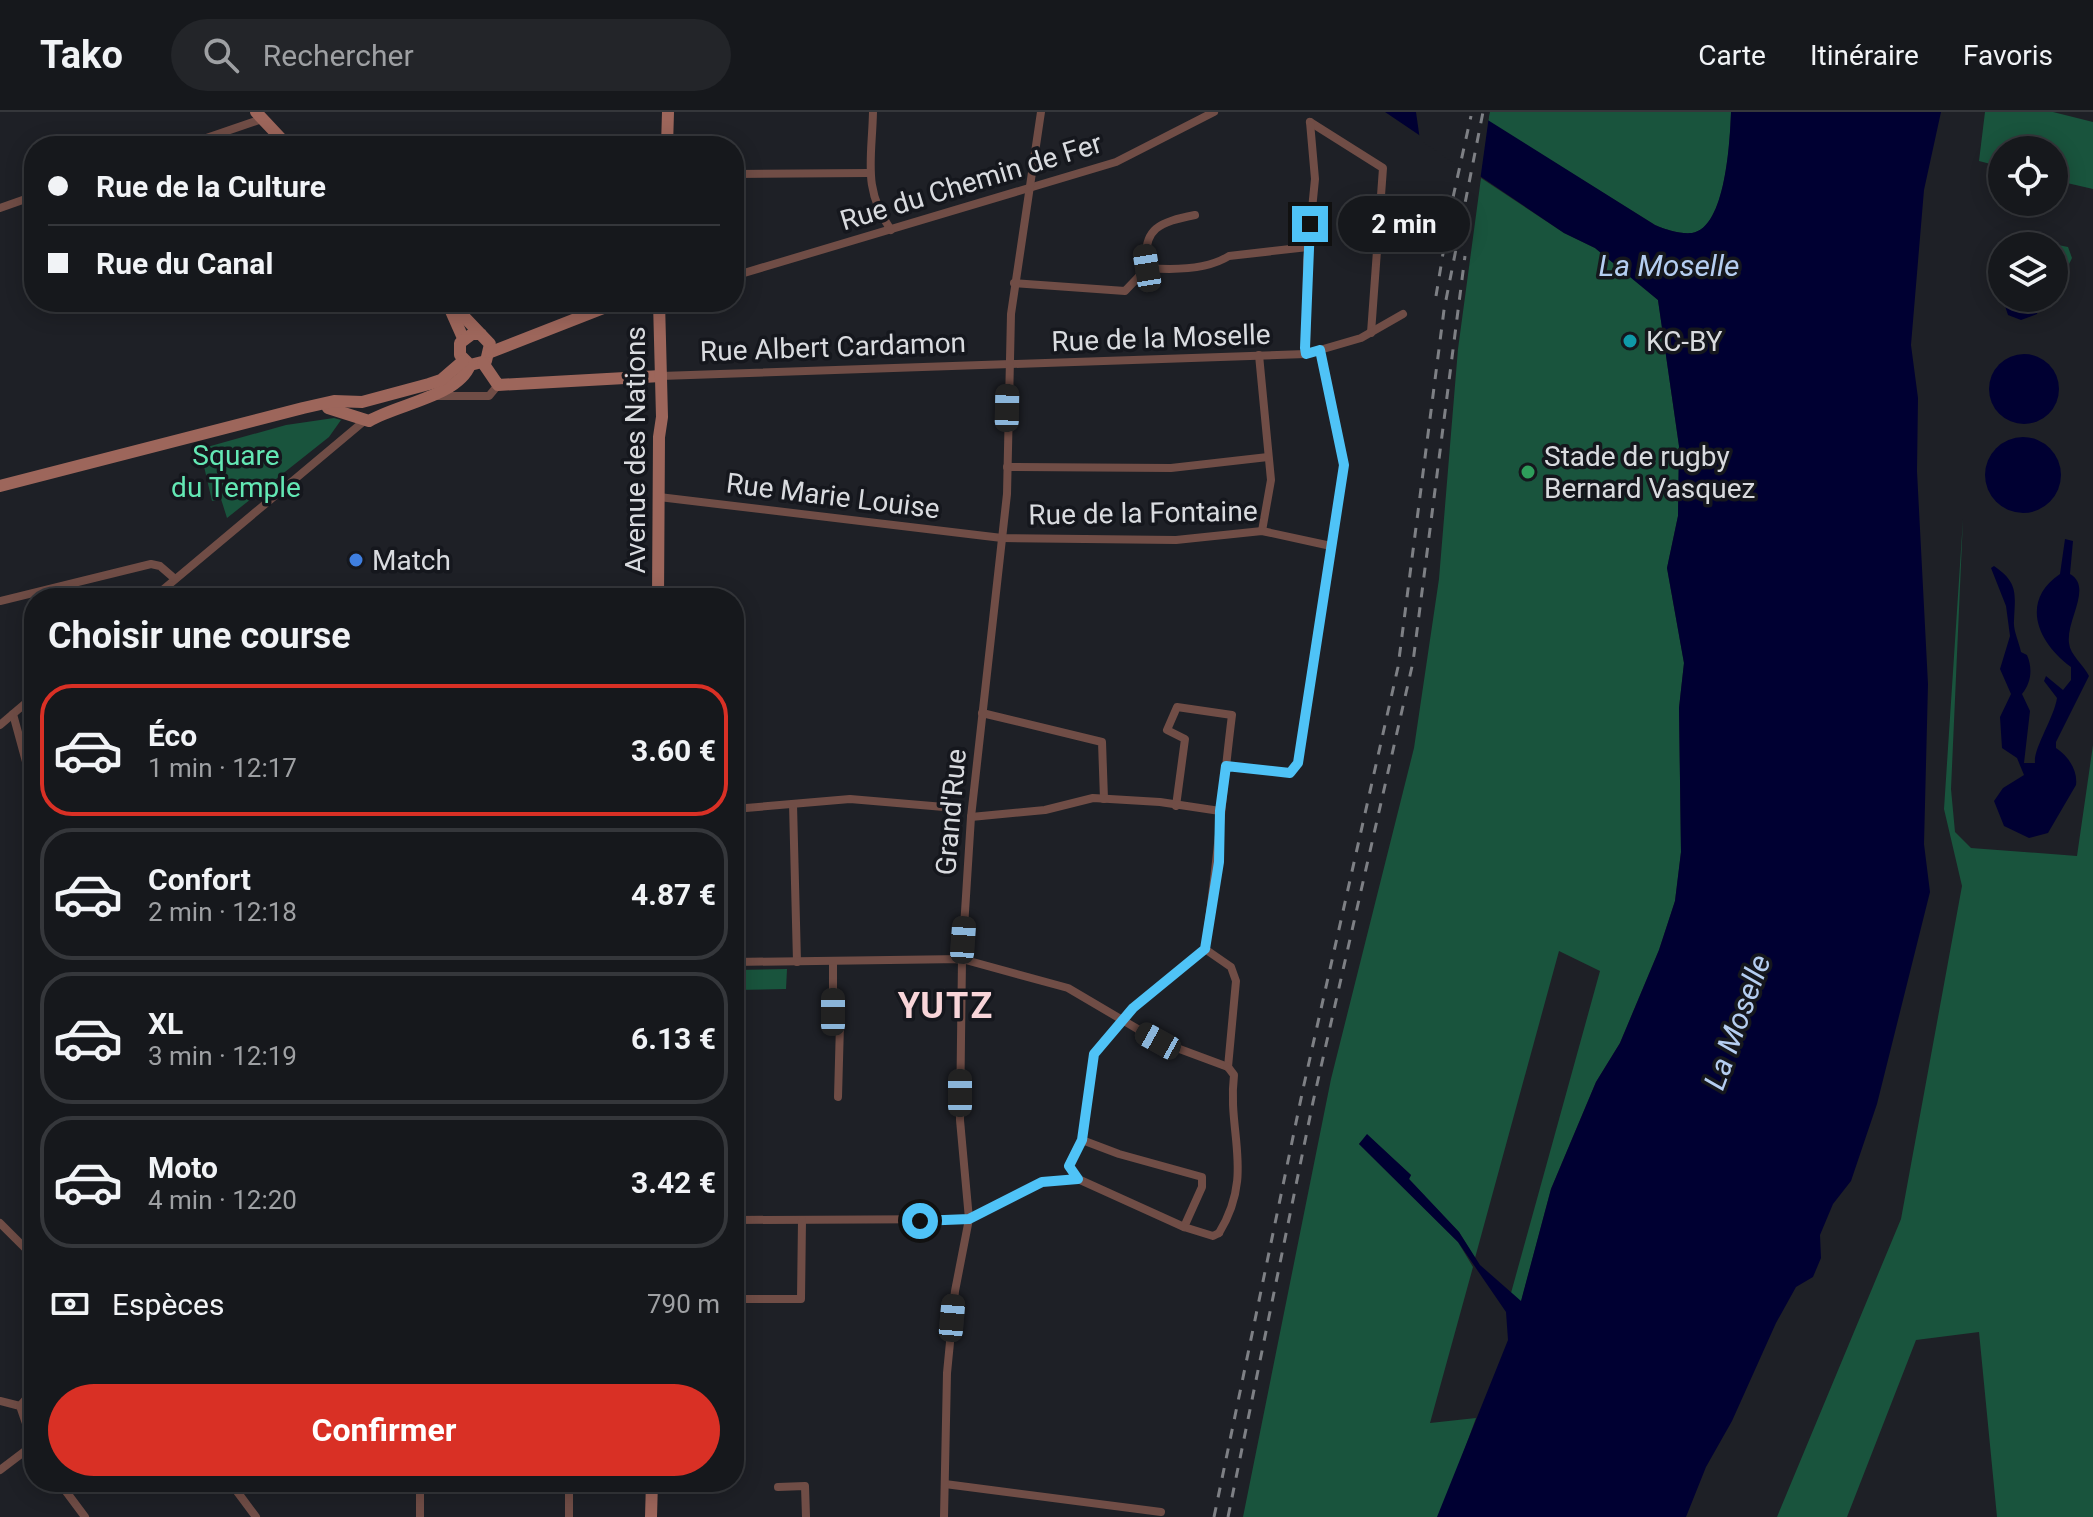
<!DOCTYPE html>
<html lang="fr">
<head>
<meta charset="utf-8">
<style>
  :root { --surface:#16181c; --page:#232529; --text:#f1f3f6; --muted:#9ea0a3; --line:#35373b; --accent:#d93025 }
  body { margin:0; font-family:Roboto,sans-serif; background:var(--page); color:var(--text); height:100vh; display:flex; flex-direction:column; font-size:30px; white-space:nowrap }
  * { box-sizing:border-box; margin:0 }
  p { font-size:26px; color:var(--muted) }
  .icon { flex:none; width:44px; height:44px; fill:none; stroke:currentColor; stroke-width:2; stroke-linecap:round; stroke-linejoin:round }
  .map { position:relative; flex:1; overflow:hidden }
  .panel { position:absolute; left:24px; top:476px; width:720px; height:904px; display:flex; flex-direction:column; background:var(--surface); border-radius:32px; box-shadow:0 4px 20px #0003,0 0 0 2px var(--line) }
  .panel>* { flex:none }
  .hud { position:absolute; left:24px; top:24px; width:720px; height:176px; border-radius:32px; box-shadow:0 4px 20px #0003,0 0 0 2px var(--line); display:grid; align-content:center; height:176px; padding:0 24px; background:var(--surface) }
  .buttons { position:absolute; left:1988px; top:24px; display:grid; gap:16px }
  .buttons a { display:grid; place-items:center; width:80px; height:80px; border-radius:50%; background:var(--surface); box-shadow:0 4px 20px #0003,0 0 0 2px var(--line); font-size:40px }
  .end { position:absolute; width:36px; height:36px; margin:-18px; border:10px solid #4fc3f7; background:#111; box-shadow:0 0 0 4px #111 }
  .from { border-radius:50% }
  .bubble { position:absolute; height:56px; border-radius:28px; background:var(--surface); box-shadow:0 4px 20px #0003,0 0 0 2px var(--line); font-size:26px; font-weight:700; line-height:56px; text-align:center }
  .car { position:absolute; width:24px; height:48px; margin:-24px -12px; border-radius:10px; box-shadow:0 0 6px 2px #0007; background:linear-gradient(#222 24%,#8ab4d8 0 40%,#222 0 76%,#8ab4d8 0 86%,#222 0) }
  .hud b { display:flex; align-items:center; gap:28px; height:76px; font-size:30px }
  .hud b+b { border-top:2px solid var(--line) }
  .hud i { width:20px; height:20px; background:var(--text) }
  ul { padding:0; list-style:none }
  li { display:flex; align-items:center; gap:24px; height:132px; margin:0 16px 12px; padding:0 8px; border:4px solid var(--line); border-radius:32px }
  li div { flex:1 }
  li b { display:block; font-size:30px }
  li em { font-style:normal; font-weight:700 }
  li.active { border-color:var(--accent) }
  li>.icon { width:72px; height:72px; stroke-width:1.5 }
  h2 { padding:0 24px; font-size:36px; line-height:96px }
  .pay { display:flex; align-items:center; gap:20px; height:88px; padding:0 24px; font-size:30px }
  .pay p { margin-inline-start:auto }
  .primary-button { display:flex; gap:16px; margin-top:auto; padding:16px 24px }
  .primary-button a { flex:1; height:92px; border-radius:48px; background:var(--accent); color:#fff; font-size:32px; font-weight:700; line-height:92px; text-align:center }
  header { display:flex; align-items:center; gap:48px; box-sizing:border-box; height:112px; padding:0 40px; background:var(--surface); border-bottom:2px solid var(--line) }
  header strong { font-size:38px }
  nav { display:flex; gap:44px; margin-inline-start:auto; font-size:28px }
  .search { width:560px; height:72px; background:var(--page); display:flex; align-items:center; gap:20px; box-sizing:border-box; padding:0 28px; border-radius:44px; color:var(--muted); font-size:30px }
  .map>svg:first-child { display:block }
</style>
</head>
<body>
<header>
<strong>Tako</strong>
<div class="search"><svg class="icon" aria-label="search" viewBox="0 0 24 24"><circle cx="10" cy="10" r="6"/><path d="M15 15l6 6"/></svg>Rechercher</div>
<nav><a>Carte</a><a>Itinéraire</a><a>Favoris</a></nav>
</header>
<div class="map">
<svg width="2093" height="1405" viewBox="0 0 2093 1405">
  <rect width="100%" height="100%" fill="#1e2026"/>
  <g fill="#19543d">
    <path d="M1490 0H1731C1730 27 1726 116 1692 121 1679 122 1667 118 1655 113L1488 9Z"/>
    <polygon points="1985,0 2053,0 2093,10 2093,77 2054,68 2054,38 2002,38 2002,55 1979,49"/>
    <polygon points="1481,66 1564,121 1595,136 1658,188 1679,334 1678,404 1667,456 1684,551 1679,596 1681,740 1675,789 1659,838 1620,931 1596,970 1551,1077 1521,1190 1511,1181 1600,859 1559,839 1475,1146 1459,1120 1409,1067 1411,1063 1367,1023 1359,1032 1458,1130 1473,1155 1430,1311 1476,1306 1441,1402 1437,1405 1243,1405 1331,967 1414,636 1439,467 1458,237"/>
    <polygon points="2058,133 2068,135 2072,146 2059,173 2054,164 2054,137"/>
    <polygon points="334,306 341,308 329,325 227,406 221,387 212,389 200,337 286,313"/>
    <polygon points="1963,407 1951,677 1955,720 1971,736 2077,744 2093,633 2093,1405 1997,1405 1979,1220 1916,1228 1847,1405 1777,1405 1901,1107 1962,774 1944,697"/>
    <polygon points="787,857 786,877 734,878 734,858"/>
  </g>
  <g fill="#000032">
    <path d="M1385 0H1475L1655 113C1667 118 1679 122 1692 121 1726 116 1730 27 1731 0H1941L1924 78 1911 233 1918 286 1917 359 1928 572 1924 732 1930 780 1877 992 1851 1069 1833 1092 1820 1123 1821 1146 1813 1165 1796 1175 1776 1211 1732 1309 1706 1355 1686 1405H1437L1508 1228 1506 1200 1458 1130 1359 1032 1367 1022 1411 1063 1409 1067 1459 1120 1480 1153 1521 1189 1551 1077 1596 970 1620 931 1659 838 1675 789 1681 740 1679 596 1684 551 1667 456 1678 404 1679 334 1658 188 1595 136 1564 121Z"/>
    <polygon points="2002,185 2042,186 2037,202 2021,208 2008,203"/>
    <circle cx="2024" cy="277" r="35"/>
    <circle cx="2023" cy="363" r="38"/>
    <path d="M2065 427 2073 429 2070 462C2093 475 2066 508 2069 531 2070 543 2084 553 2089 564L2056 630V636C2068 644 2078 658 2076 673L2048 721 2029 726 2004 714 1994 689 2003 676 2024 663 2017 646 2002 636 2000 605 2011 582 2000 557 2010 524 2006 494 1991 456 1994 454C2019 471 2015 482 2014 509 2013 518 2019 530 2021 540L2027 543C2033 557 2031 571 2022 582L2030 599 2024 651H2035C2033 637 2054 606 2057 586L2044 569 2046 564 2063 578 2071 568V555C2037 530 2020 489 2060 462Z"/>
  </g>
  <polygon fill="#1e2026" points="1416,0 1483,0 1489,4 1480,69 1420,28"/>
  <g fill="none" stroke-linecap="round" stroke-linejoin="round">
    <polyline stroke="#3a3c42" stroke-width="8" stroke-dasharray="8 4" stroke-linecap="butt" points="944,695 961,696"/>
    <g stroke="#704d46" stroke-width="8">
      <path d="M873 0C872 47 862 77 891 118"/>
      <polyline points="1310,10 1383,56 1371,221"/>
      <polyline points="183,34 262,7"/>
      <polyline points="734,62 869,61"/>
      <polyline points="0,96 34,84"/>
      <path d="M1147 156C1141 115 1161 110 1195 103"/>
      <polyline points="734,164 1116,50 1214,0"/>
      <path d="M1014 171 1125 179 1147 156C1172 158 1207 158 1229 144L1308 135"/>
      <polyline points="1306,242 1307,148 1315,67 1310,10"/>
      <polyline points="1259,243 1271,368 1262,419"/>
      <polyline points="661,264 1306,242 1361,226 1403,202"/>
      <polyline points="437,284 489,284 498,273"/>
      <polyline points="1007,355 1171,356 1268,345"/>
      <polyline points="659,385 1002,426 1176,428 1262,419 1331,434"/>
      <polyline points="153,486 363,310"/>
      <polyline points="0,489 151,452 160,454 175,467"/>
      <polyline points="982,601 1102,630 1104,687"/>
      <polyline points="13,602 34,679"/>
      <polyline points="0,613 34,584"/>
      <polyline points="1226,654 1290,661 1298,651 1344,353 1320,238"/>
      <polyline points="793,692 797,850"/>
      <path d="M1176 694 1185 627 1167 618 1177 595 1232 603C1222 681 1217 759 1205 837"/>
      <polyline points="734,697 850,687 944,695"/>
      <polyline points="971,705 1045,698 1093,686 1160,690 1220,699"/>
      <polyline points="1205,837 1231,855 1236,869 1228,955"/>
      <polyline points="833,849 833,900 840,912 838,985"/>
      <polyline points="734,850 962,847 1068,876 1158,929 1228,955"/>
      <polyline points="1082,1028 1119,1042 1202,1065 1202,1075 1184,1115"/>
      <polyline points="1078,1067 1069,1054 1082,1028 1094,942 1133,896 1205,837"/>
      <polyline points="734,1108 969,1107 1042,1070 1078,1067 1184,1115 1213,1124 1219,1121"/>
      <polyline points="0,1111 34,1145"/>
      <path d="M1219 1121C1255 1062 1227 1022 1234 963L1228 955"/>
      <polyline points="734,1187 801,1187 802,1108"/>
      <polyline points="0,1289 20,1294"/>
      <polyline points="20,1294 34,1335"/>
      <polyline points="20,1294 34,1278"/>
      <polyline points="0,1358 33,1333"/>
      <polyline points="59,1370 85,1405"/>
      <polyline points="230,1370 256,1405"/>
      <polyline points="945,1372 1161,1400"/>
      <polyline points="778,1375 805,1374 806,1405"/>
      <polyline points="420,1405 420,1370"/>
      <polyline points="569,1405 569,1370"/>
      <polyline points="944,1405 947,1261 955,1179 969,1107 960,1008 962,847 971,705 1007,382 1011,202 1041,0"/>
    </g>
    <g stroke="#9d665b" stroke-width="12">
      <polyline points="256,0 288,34"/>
      <polyline points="667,34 668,0"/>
      <polyline points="447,190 463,226"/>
      <polyline points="450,190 490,232 486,249 470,253 460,243 460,231 472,222 481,222"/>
      <polyline points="491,240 619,190"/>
      <polyline points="483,251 498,273 661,264"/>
      <path d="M328 296 369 309C398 292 458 284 470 253"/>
      <polyline points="0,374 303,296 334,289 362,290 429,272 441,268 463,249"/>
      <polyline points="658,486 659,325 662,305 659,190"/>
      <polyline points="651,1405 652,1370"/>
    </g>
    <g stroke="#7e8085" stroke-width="3" stroke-dasharray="10 10" stroke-linecap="butt">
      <polyline points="1436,184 1450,99 1471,4"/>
      <polyline points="1214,1405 1303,977 1398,555 1444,198 1483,0"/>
      <polyline points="1228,1405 1313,990 1413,550 1465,144"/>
    </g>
  </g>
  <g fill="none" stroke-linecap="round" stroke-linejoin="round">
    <polyline stroke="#4fc3f7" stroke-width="10" points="920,1109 969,1107 1042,1070 1078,1067 1069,1054 1082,1028 1094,942 1133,896 1205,837 1219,750 1220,699 1226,654 1290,661 1298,651 1344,353 1320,238 1306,242 1305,236 1310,112"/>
  </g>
  <circle fill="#0f9aa8" stroke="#15171d" stroke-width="3" cx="1630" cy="229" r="8"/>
  <circle fill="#2e9e5b" stroke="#15171d" stroke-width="3" cx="1528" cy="360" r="8"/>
  <circle fill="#3f7fe0" stroke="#15171d" stroke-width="3" cx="356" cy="448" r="8"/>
  <g text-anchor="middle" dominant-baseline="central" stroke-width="7" stroke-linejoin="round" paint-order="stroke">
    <g font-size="28" fill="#d9dbdf" stroke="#15171d">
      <text transform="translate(971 70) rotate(-17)">Rue du Chemin de Fer</text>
      <text transform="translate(1161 226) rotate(-2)">Rue de la Moselle</text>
      <text transform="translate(833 235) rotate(-2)">Rue Albert Cardamon</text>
      <text transform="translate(635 338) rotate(-90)">Avenue des Nations</text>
      <text transform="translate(833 384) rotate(7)">Rue Marie Louise</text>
      <text transform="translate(1143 401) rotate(-1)">Rue de la Fontaine</text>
      <text transform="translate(951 700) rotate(-85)">Grand'Rue</text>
    </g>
    <g font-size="28" fill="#d9dbdf" stroke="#15171d" text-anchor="start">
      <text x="1646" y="229">KC-BY</text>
      <text x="1544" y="344">Stade de rugby<tspan x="1544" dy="32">Bernard Vasquez</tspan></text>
      <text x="372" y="448">Match</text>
    </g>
    <g font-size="28" fill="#63e8b4" stroke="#15171d">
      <text x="236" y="343">Square<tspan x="236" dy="32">du Temple</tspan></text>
    </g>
    <g font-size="30" font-style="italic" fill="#b5cef1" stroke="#15171d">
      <text x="1669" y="153">La Moselle</text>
      <text transform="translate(1737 910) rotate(-70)">La Moselle</text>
    </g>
    <g font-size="36" font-weight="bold" letter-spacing="2" fill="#f8d5d9" stroke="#15171d">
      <text x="946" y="894">YUTZ</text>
    </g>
  </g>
</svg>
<div class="buttons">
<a><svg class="icon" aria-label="locate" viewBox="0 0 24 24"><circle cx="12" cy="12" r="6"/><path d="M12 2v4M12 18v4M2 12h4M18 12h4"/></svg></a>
<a><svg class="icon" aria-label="layers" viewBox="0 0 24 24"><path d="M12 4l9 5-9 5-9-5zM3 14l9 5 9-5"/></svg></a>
</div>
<i class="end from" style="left:920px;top:1109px"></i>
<i class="end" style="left:1310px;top:112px"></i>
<div class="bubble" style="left:1338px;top:84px;width:132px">2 min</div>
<i class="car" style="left:1147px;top:156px;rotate:351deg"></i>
<i class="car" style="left:1007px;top:296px;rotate:1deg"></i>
<i class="car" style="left:963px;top:828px;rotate:4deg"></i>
<i class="car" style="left:833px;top:900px;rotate:0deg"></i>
<i class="car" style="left:1158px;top:929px;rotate:299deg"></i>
<i class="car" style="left:960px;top:981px;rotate:0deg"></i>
<i class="car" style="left:952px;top:1206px;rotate:5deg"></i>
<div class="hud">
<b><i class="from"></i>Rue de la Culture</b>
<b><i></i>Rue du Canal</b>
</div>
<section class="panel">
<h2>Choisir une course</h2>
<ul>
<li class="active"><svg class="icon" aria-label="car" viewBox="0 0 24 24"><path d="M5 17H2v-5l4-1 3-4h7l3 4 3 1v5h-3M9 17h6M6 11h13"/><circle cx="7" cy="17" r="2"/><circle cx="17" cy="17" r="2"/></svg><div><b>Éco</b><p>1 min · 12:17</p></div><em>3.60 €</em></li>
<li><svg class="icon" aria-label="car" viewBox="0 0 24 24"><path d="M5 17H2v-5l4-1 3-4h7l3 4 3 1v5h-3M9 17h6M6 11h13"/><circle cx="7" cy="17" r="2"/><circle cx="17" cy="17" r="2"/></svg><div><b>Confort</b><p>2 min · 12:18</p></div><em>4.87 €</em></li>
<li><svg class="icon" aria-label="car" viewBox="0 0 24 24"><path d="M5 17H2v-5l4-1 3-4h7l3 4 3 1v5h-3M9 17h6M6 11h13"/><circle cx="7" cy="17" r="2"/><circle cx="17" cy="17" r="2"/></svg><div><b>XL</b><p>3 min · 12:19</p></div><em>6.13 €</em></li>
<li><svg class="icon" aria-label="car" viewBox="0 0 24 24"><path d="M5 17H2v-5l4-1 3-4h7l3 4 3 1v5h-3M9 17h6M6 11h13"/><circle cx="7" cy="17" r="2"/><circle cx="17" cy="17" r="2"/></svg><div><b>Moto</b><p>4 min · 12:20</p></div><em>3.42 €</em></li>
</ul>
<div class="pay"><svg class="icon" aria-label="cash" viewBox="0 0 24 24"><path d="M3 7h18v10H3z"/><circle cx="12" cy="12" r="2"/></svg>Espèces<p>790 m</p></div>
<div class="primary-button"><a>Confirmer</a></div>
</section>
</div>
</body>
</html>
